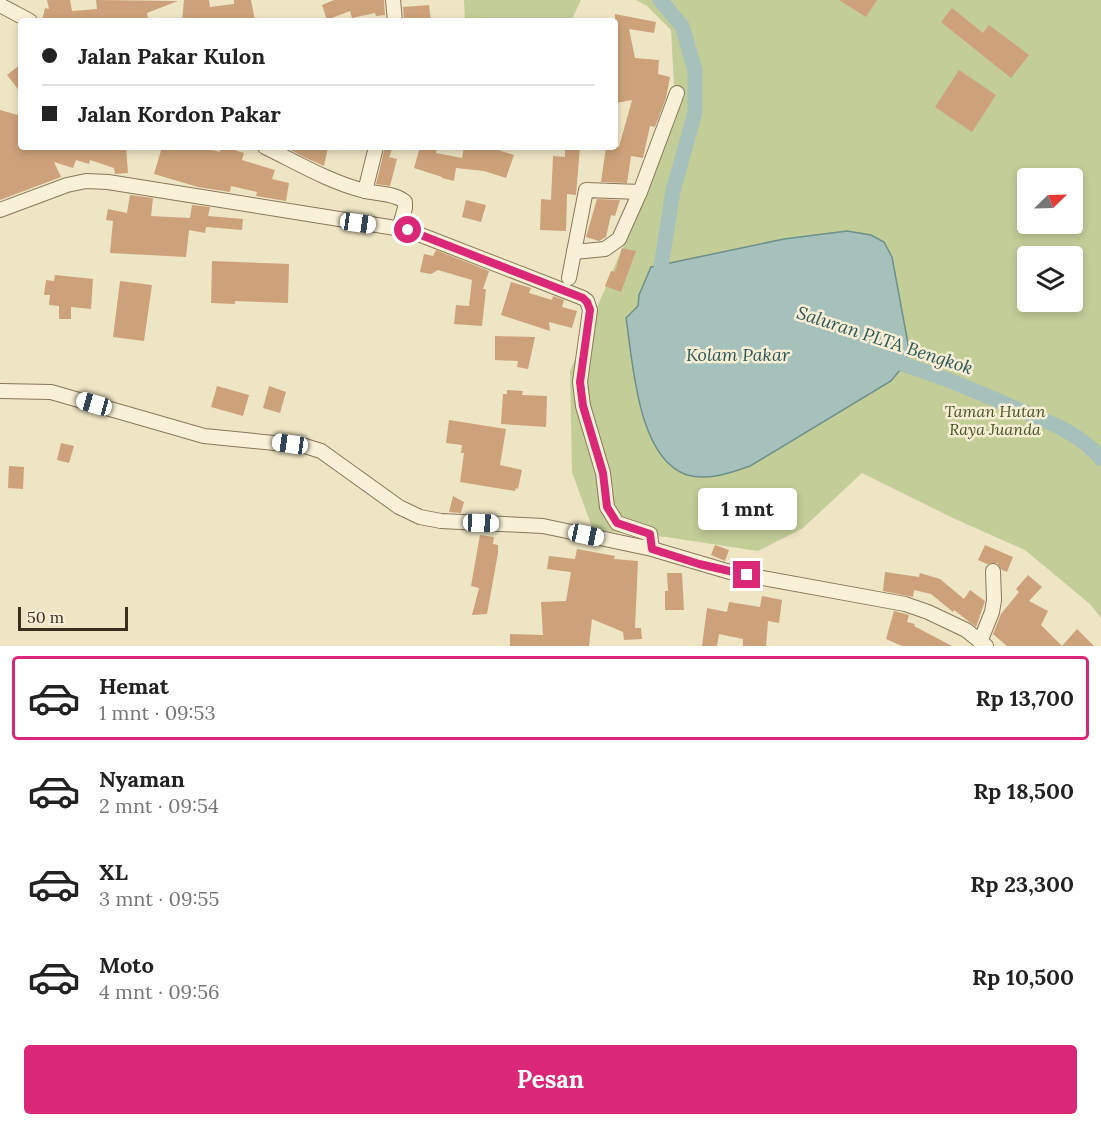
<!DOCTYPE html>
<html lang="id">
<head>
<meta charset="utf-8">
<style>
  :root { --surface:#fff; --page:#f6f6f6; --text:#222; --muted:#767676; --line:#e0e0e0; --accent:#db2777 }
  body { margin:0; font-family:Lora,serif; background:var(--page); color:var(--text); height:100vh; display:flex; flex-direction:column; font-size:22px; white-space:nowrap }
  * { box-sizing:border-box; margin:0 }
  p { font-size:20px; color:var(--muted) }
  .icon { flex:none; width:33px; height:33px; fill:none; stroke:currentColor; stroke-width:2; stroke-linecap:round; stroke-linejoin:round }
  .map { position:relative; height:646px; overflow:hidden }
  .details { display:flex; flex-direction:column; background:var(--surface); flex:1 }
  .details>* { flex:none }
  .guide { position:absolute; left:18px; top:18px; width:600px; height:132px; border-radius:6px; box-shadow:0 3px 9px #0003; display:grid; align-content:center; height:132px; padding:0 24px; background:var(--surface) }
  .needle { width:39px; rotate:67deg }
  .tools { position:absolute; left:1017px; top:168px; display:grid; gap:12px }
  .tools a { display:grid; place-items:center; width:66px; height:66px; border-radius:6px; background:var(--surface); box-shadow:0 3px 9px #0003; font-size:30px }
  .scale { position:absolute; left:18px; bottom:15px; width:110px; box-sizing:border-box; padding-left:6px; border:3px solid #392d1e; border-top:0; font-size:16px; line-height:21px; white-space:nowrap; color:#392d1e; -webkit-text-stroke:4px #f6eed4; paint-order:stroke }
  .end { position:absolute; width:27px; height:27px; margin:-14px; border:8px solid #db2777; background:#fff; box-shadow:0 0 0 3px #fff }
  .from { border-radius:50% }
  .bubble { position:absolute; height:42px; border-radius:6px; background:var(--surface); box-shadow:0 3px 9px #0003; font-size:20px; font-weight:700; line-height:42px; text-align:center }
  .car { position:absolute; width:18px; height:36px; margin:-18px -9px; border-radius:8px; box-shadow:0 0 4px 2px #0007; background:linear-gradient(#fff 24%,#345 0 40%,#fff 0 76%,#345 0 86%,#fff 0) }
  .guide b { display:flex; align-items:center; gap:21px; height:57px; font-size:22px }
  .guide b+b { border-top:2px solid var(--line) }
  .guide i { width:15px; height:15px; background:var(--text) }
  ul { padding:10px 0 0; list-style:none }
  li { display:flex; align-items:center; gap:18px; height:84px; margin:0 12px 9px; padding:0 12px; border:3px solid transparent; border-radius:6px }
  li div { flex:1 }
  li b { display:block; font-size:22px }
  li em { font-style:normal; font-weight:700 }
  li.on { border-color:var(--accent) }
  li>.icon { width:54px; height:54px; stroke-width:1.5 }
  .primary-button { display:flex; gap:12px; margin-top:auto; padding:12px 24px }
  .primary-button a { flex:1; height:69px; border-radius:6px; background:var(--accent); color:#fff; font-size:24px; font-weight:700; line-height:69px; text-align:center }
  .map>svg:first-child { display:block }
</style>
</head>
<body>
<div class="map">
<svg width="1101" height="646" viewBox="0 0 1101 646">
  <rect width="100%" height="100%" fill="#eee5c4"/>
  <g fill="#c3cd98" fill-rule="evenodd">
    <polygon points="464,0 581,0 571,21 465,21"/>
    <path d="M636 0H1101V618L1090 604 1025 550 953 518 862 473 803 528 758 551 666 537 593 530 572 472 570 371 654 174 675 102 671 30 647 6ZM1028 178H1072V224H1028ZM847 231 727 474 710 477 687 475 626 318 638 306 651 267 784 239ZM1028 256H1072V302H1028Z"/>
  </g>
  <path fill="#a6c1bb" stroke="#6c908a" stroke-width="1.5" d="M847 231 871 235 884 242 892 257 909 349 905 364 891 381 750 466C730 473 708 481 687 475 637 458 633 362 626 318L638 306 639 295 651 267 784 239Z"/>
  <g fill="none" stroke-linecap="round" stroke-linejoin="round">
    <g stroke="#a6c1bb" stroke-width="15">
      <polyline points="660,0 682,26 695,70 695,112 673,191 661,267"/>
      <path d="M886 359C931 372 972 389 1015 408 1046 421 1079 432 1101 459"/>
    </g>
  </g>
  <g fill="#cda27a">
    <polygon points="47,0 70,0 72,11 97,9 96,0 178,1 147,13 148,18 121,21 42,21 45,8 49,9"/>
    <polygon points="184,0 209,0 210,7 234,4 234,0 251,0 255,21 182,21"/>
    <polygon points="334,0 384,0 385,15 376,16 375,13 352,18 350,11 327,20 322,5"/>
    <polygon points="839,0 877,0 866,17"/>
    <polygon points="429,5 431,21 404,21 403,7"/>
    <polygon points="952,8 983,33 989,25 1029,55 1011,78 941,22"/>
    <polygon points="615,14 656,22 654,33 629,29 635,58 659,60 658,74 670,77 666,98 655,127 650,126 643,158 631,156 627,183 601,182 606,147 619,147 632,100 616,103"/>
    <polygon points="21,64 21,93 7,75"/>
    <polygon points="959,70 996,95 972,132 935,107"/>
    <polygon points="0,110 21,116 21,147 126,147 128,173 115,174 114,168 90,160 89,164 76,160 73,168 54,162 61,177 0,200"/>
    <polygon points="162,147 199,147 220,152 221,147 224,147 244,153 242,160 275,170 272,179 289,183 286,201 256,196 257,192 231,186 230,192 198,187 154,174"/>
    <polygon points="285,147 328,147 324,166 306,158"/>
    <polygon points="385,147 393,147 389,157 397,159 390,186 376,184"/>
    <polygon points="420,147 429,147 437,149 436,153 462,158 464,147 489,147 514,155 506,178 484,171 456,168 454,181 442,178 442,177 414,168"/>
    <polygon points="565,147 580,147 576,195 567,194 566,231 540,230 541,199 551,200 553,156 565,157"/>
    <polygon points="130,195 153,198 151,216 190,218 192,205 210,207 208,216 243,219 242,230 206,227 205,233 189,230 186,257 110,253 113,221 106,220 108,209 127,213"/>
    <polygon points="597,199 620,200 615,216 611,215 606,237 599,241 586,237"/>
    <polygon points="466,200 486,205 481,222 462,217"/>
    <polygon points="622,248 636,251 621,292 605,286 611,271 615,272"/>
    <polygon points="436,250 489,271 483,289 486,289 482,326 454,324 456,305 469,306 472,280 438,270 431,274 420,272 424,254 433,256"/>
    <polygon points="212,261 289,264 288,303 235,301 235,304 211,303"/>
    <polygon points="55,275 93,279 91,309 71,307 71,319 59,319 59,306 49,305 50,295 44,295 46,280 54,281"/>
    <polygon points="120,281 152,285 144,341 113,337"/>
    <polygon points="511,282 531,288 529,293 552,300 553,296 564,300 562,307 577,311 572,328 549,322 550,331 501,315"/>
    <polygon points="495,336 535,337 528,369 517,367 518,361 495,360"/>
    <polygon points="217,386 249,395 243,416 211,407"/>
    <polygon points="269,386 286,392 280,413 263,408"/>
    <polygon points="507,390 523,391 522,395 547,396 546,427 501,424 503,394 507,394"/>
    <polygon points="449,420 506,429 500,465 522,470 518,489 516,488 515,491 460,482 464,453 461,453 462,445 446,443"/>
    <polygon points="61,443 74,446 69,463 57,460"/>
    <polygon points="9,466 24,467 23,489 8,488"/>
    <polygon points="453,496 464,502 461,513 449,512"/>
    <polygon points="480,535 494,537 493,544 498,545 498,553 487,614 472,615 479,588 471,586"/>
    <polygon points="715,545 729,550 725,561 711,555"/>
    <polygon points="985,545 1013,557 1007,572 1002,570 997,563 987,564 978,560"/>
    <polygon points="577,549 615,556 614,559 638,561 635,628 641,628 642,639 624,640 623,632 592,619 589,646 510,646 510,634 543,635 541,602 566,601 571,572 547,569 549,556 575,559"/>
    <polygon points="885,572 919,577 920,573 940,579 964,599 970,590 985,601 976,627 954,610 953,612 931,594 914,590 913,597 883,591"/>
    <polygon points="667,573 682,573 684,610 665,610 665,591 668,591"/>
    <polygon points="1028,575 1042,587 1029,601 1048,611 1041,625 1062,646 1077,629 1094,646 1007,646 993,634 1001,614 1019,592 1016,589"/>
    <polygon points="762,596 782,600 779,623 768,621 766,646 743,646 743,639 719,634 717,646 702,646 707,608 727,612 729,602 760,607"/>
    <polygon points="894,611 909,615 907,622 915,624 914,626 952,646 902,646 886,639"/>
  </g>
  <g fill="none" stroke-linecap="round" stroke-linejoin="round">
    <g stroke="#89775a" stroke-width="16">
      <g id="street">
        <polyline points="393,0 395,21"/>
        <polyline points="0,5 30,21"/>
        <path d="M265 147C298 163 329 182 365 191 377 194 396 193 405 202V208L399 229"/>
        <polyline points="365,191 376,147"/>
        <polyline points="0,210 67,185 86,181 108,182 408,230 583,298 587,301 590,310 580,382 583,406 603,473 607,507 617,523 650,534 652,549"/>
        <polyline points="574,252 586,190 640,192"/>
        <polyline points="569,278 574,252 605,249 619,239 640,192 677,93"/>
        <polyline points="0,391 51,392 204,436 305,446 321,451 399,507 420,517 441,521 543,526 652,549 730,572 905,604 928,612 966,630 986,646"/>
        <polyline points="980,642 992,612 994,600 993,571"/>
      </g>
    </g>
    <use href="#street" stroke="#f9f1d7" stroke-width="14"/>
  </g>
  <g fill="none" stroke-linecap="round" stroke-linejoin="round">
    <polyline stroke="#db2777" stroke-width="8" points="408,230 583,298 587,302 590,310 580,382 583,406 603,473 607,507 617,523 650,534 652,549 699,564 747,575"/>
  </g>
  <g text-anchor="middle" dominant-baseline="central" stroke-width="5" stroke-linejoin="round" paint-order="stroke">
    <g font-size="16" font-style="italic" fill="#465625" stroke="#f6eed4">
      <text x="995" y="411">Taman Hutan<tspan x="995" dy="18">Raya Juanda</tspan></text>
    </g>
    <g font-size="18" font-style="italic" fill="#2d5859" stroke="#f6eed4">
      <text transform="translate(885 340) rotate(18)">Saluran PLTA Bengkok</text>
      <text x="738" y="354">Kolam Pakar</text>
    </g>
  </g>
</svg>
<div class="tools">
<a><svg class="needle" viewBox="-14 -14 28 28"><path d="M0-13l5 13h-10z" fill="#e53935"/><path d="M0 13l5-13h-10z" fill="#767676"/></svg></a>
<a><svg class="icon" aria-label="layers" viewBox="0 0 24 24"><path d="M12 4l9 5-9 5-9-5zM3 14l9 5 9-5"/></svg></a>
</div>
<div class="scale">50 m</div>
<i class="end from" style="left:408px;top:230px"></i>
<i class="end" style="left:747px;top:575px"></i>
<div class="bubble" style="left:698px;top:488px;width:99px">1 mnt</div>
<i class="car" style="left:358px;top:223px;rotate:98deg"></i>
<i class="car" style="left:94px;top:404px;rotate:286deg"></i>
<i class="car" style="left:290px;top:444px;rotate:278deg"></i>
<i class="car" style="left:481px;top:523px;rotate:92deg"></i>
<i class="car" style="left:586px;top:535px;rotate:102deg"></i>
<div class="guide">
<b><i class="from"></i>Jalan Pakar Kulon</b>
<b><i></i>Jalan Kordon Pakar</b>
</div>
</div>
<section class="details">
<ul>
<li class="on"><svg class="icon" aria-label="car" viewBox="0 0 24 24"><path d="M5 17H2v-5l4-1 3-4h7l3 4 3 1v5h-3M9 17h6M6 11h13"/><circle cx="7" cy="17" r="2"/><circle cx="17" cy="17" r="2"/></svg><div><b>Hemat</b><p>1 mnt · 09:53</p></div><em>Rp 13,700</em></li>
<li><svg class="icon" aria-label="car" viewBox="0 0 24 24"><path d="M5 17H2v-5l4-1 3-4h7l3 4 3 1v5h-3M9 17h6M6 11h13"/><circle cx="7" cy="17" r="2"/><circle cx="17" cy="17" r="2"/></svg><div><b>Nyaman</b><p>2 mnt · 09:54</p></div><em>Rp 18,500</em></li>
<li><svg class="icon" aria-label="car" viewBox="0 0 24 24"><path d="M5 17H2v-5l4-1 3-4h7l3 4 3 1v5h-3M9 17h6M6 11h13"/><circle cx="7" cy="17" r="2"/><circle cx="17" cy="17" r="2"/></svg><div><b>XL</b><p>3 mnt · 09:55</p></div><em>Rp 23,300</em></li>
<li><svg class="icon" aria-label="car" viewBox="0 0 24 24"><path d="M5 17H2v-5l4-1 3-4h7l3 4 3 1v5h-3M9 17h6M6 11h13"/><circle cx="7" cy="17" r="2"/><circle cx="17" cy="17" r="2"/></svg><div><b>Moto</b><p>4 mnt · 09:56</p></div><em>Rp 10,500</em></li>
</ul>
<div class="primary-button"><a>Pesan</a></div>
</section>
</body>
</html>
